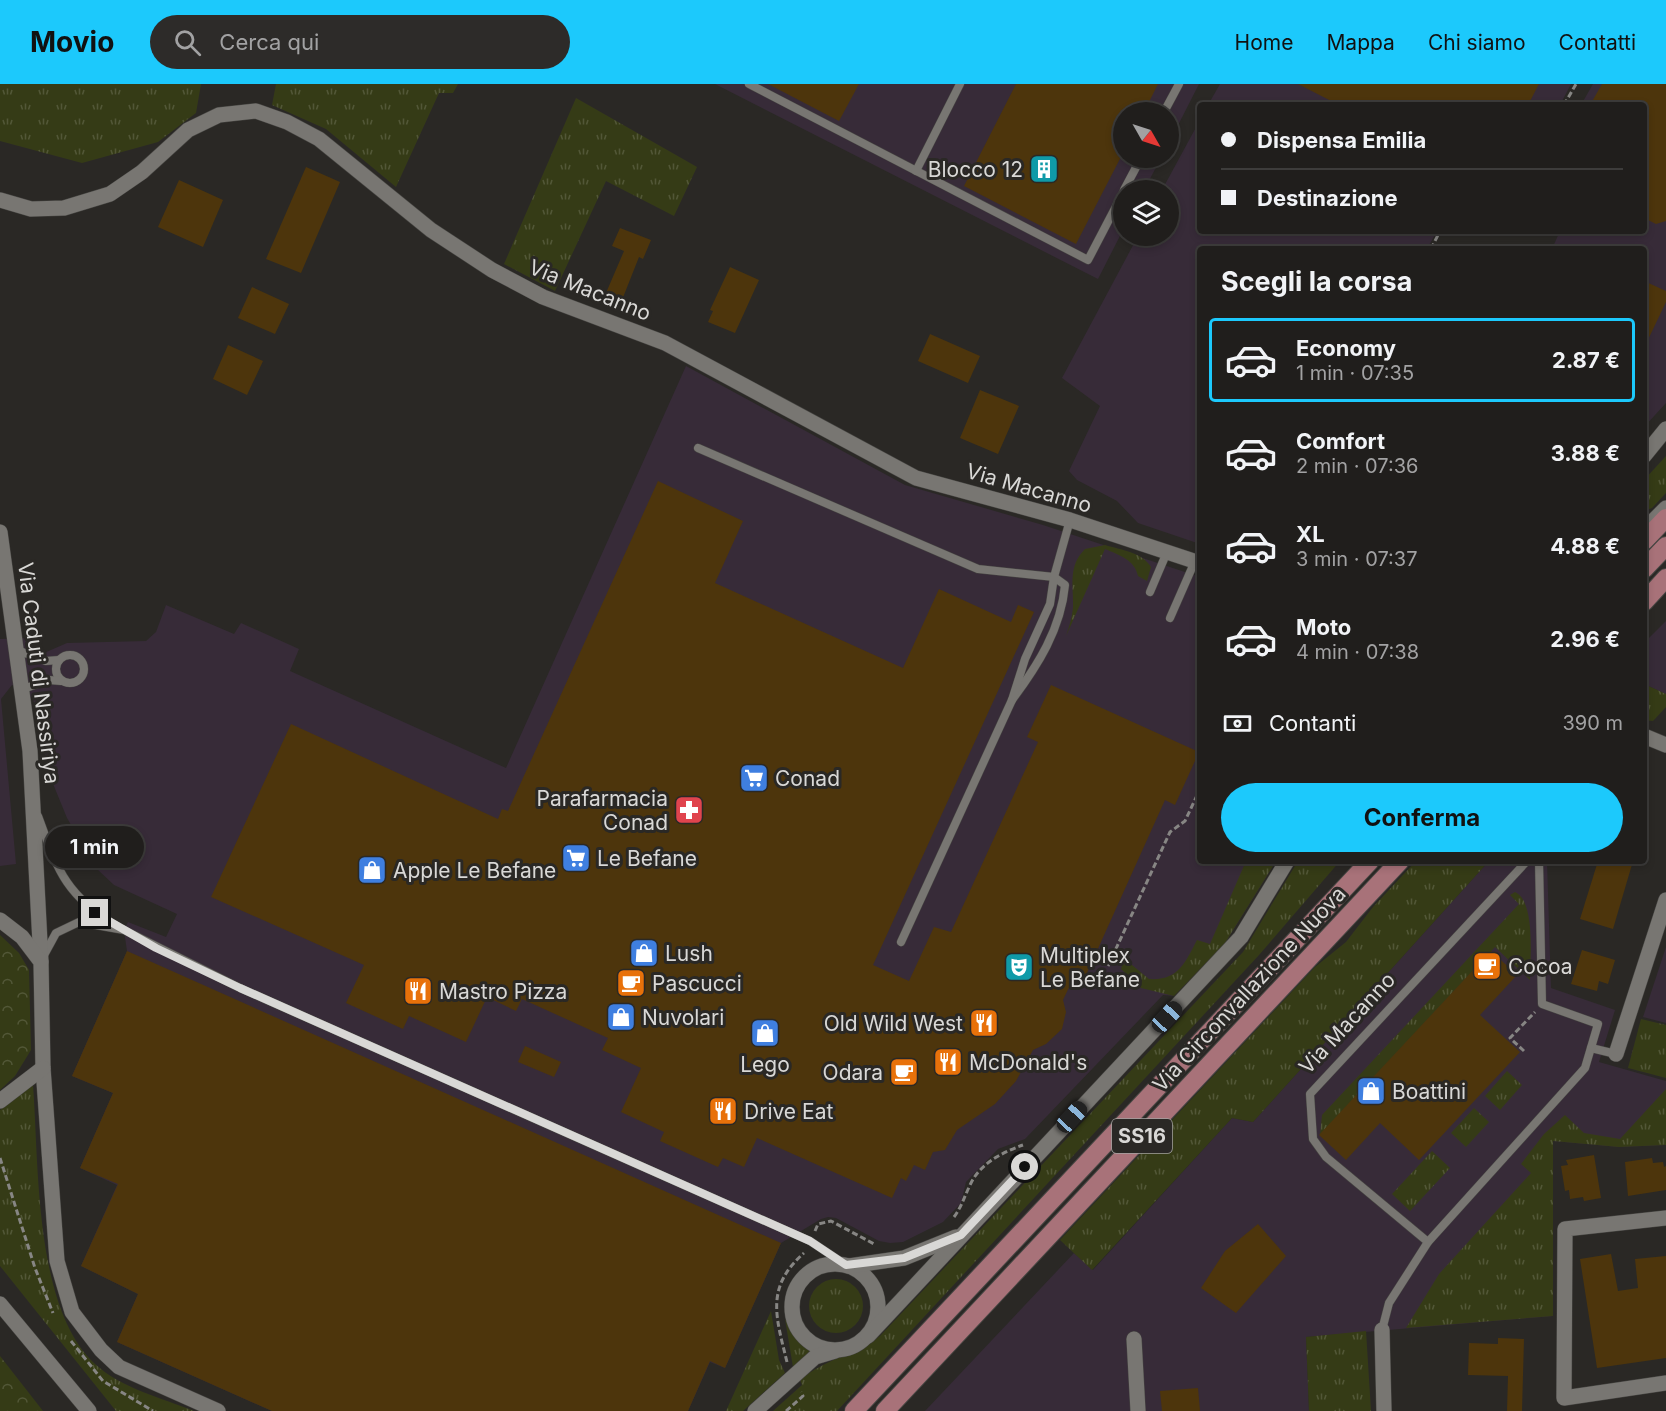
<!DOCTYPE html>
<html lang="it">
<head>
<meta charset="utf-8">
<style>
  :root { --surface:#201e1c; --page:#2d2b29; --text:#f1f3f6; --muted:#a2a2a3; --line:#3d3c3b; --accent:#1cc9fc }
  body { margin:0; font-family:Inter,sans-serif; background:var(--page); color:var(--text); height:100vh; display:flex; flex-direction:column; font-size:22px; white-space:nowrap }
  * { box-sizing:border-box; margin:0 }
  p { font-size:20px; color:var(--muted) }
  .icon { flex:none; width:33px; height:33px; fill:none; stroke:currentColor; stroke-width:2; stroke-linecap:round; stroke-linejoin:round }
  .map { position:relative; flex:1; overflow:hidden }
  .details { position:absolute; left:1197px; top:162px; width:450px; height:618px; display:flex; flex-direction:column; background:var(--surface); border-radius:6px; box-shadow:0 3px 9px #0003,0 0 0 2px var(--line) }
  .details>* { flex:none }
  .guide { position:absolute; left:1197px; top:18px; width:450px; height:132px; border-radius:6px; box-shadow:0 3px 9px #0003,0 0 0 2px var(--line); display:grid; align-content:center; height:132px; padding:0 24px; background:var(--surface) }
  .needle { width:39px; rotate:129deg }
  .controls { position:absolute; left:1113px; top:18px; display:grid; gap:12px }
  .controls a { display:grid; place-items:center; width:66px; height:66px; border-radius:50%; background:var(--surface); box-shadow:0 3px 9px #0003,0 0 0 2px var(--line); font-size:30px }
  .end { position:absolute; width:27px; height:27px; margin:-14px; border:8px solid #d9d8d6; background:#111; box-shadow:0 0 0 3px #111 }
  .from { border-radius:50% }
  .bubble { position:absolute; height:42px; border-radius:21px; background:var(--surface); box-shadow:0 3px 9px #0003,0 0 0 2px var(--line); font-size:20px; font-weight:700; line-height:42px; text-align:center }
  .car { position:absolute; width:18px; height:36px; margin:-18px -9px; border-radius:8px; box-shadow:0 0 4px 2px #0007; background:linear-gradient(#222 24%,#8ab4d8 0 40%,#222 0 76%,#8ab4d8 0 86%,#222 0) }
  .guide b { display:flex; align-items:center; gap:21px; height:57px; font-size:22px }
  .guide b+b { border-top:2px solid var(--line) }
  .guide i { width:15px; height:15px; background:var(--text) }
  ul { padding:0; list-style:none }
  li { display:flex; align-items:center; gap:18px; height:84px; margin:0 12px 9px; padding:0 12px; border:3px solid transparent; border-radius:6px }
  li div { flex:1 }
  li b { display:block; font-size:22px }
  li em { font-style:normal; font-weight:700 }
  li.on { border-color:var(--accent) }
  li>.icon { width:54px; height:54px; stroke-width:1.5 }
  h2 { padding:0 24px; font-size:27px; line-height:72px }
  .pay { display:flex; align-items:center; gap:15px; height:66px; padding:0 24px; font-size:22px }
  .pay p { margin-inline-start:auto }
  .action { display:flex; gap:12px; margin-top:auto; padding:12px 24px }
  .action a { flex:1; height:69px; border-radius:36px; background:var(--accent); color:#111; font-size:24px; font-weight:700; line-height:69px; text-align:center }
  header { display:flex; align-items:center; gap:36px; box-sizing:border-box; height:84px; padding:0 30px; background:var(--accent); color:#111 }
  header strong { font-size:28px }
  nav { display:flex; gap:33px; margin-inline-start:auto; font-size:21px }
  .search { width:420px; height:54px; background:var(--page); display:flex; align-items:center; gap:15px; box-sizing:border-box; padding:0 21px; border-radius:33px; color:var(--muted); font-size:22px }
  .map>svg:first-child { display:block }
</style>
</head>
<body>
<header>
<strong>Movio</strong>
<div class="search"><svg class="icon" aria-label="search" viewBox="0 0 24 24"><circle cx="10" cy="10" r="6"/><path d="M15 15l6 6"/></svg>Cerca qui</div>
<nav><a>Home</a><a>Mappa</a><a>Chi siamo</a><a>Contatti</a></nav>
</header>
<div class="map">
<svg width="1666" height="1327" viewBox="0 0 1666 1327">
  <defs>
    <pattern id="grass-tufts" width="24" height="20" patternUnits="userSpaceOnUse" patternTransform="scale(1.5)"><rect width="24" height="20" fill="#353b16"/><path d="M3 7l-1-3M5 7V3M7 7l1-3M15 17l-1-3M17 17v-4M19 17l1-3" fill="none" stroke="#525737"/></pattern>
    <pattern id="park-crowns" width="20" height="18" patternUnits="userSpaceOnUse" patternTransform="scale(1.5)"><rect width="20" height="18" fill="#353b16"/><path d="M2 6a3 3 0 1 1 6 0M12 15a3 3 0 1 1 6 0" fill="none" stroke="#525737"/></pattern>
  </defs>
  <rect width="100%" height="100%" fill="#2a2825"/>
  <g fill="#372b38">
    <polygon points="715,0 1199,0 1169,59 1168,28 1124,28 1124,74 1161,74 1144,106 1124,106 1123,146 1098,195"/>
    <polygon points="1220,0 1571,0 1560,21 1208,21"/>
    <polygon points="1593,0 1666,0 1666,319 1644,343 1644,165 1552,165 1560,147 1644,147 1644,21 1581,21"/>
    <polygon points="1200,36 1200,147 1437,147 1427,165 1200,165 1200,460 1138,439 1117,417 1077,396 1069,387 1100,322 1062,294 1138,152 1168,152 1168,106 1162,106"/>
    <polygon points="686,282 905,401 1043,441 1200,493 1200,777 1276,777 1225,859 1174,912 1163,911 1025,1055 998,1065 966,1098 961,1119 943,1138 903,1158 890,1159 879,1157 836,1134 828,1133 821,1135 781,1159 725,1284 710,1278 688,1327 272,1327 117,1258 138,1210 81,1182 117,1101 80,1084 113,1009 72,992 127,867 124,846 128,838 166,853 177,830 114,801 97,785 67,734 49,690 33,614 12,601 1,615 16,780 0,782 0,555 30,554 38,566 44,569 67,559 146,557 156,548 166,521 234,550 241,539 299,565 290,587 506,684"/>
    <polygon points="1666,537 1666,610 1644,600 1644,559"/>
    <polygon points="1489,777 1547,777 1551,904 1615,926 1599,978 1666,997 1666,1061 1619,1063 1553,1057 1553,1232 1306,1253 1309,1327 925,1327 1074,1169 1093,1186 1232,1034 1253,1038"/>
    <polygon points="1666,863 1666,939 1643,933"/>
  </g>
  <g fill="url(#grass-tufts)">
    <polygon points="0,0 201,0 196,29 158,58 82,79 0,57"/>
    <polygon points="276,0 458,0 453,9 439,9 396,103 326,45 272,21"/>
    <polygon points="576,14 697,83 674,132 606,97 555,207 504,180"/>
    <polygon points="1666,372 1666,409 1652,424 1644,427 1644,396"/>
    <path d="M1105 461C1121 466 1142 468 1151 483L1147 497 1138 492C1135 476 1119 471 1105 465L1066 552C1069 543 1072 534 1073 524 1074 503 1067 483 1085 465Z"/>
    <polygon points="1644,600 1666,610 1666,623 1653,637 1644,636"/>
    <path d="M1246 777H1276L1225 859 1174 912 1141 904 1121 885 1127 866 1132 881 1149 895C1178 897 1185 879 1197 856L1210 860Z"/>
    <path d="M1298 777H1340L1259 871 837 1327H773L802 1301 800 1296C824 1276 855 1270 880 1252L1243 868Z"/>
    <polygon points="1416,777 1489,777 1253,1038 1232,1034 1092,1186 1060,1156 1315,883 1346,858 1373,823"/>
    <path d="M1515 808C1536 817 1530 876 1530 896L1495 863 1320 1051 1322 1031 1519 820 1510 811Z"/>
    <polygon points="1641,935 1666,941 1666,994 1628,984"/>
    <polygon points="1507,987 1522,1001 1500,1026 1485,1012"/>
    <path d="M33 1001C39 1080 34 1224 95 1280 121 1304 162 1314 194 1327H116L0 1182V1026Z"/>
    <polygon points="1666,1005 1666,1061 1619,1063 1553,1057 1553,1232 1406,1244 1439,1190 1531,1089 1521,1080 1544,1050 1565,1031 1584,1049 1620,1055"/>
    <polygon points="1474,1024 1489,1038 1466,1063 1451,1049"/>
    <polygon points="1432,1067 1450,1084 1410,1127 1392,1110"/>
    <circle cx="836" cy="1222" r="27"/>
    <polygon points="771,1227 779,1276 785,1289 743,1327 726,1327"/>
    <polygon points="785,1235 797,1255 811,1266 793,1283"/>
    <polygon points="1366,1247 1371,1327 1309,1327 1306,1253"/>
  </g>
  <g fill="url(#park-crowns)">
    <polygon points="0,851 19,869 29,886 31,966 15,992 0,1006"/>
    <polygon points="0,1272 43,1327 0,1327"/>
  </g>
  <g fill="#4d350c">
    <polygon points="768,0 859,0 839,37"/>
    <polygon points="1016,0 1158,0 1144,28 1124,28 1124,67 1076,160 964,102"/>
    <polygon points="1298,0 1539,0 1528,21 1339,21"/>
    <polygon points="1602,0 1666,0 1666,137 1656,140 1644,134 1644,21 1590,21"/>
    <polygon points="306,83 340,98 301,189 266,175"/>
    <polygon points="179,96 223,116 203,163 158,143"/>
    <polygon points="620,144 651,156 643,175 639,173 622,216 606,209 624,167 612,162"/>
    <polygon points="730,183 759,196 735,249 708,238 713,227 710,226"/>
    <polygon points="1644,197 1666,207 1666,218 1644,264"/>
    <polygon points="252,203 289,220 275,250 238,234"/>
    <polygon points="930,250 980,272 968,299 918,277"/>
    <polygon points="228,261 263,277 247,311 213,295"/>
    <polygon points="980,306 1019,322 998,370 960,354"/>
    <polygon points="658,397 743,437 715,499 903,584 939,505 1011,538 1018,521 1034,528 873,881 909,897 934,843 951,848 1038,658 1027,653 1051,601 1199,668 1175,721 1165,716 1082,900 1073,895 1063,916 1066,928 1062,945 1046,960 1033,966 1016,997 995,1020 957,1046 945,1066 933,1068 925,1086 914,1081 906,1097 901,1094 892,1114 757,1054 744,1083 723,1074 718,1083 660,1057 664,1048 621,1028 641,984 602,966 608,954 522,915 516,927 487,913 466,958 409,932 403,945 346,919 364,881 211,813 291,640 498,735 502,725 508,727"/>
    <polygon points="1598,777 1633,777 1613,845 1580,835"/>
    <polygon points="1582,866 1615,876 1608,900 1599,897 1597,907 1571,900"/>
    <polygon points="127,867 781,1159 725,1284 710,1277 688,1327 272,1327 117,1258 138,1210 81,1182 118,1100 80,1084 113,1009 72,992"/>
    <polygon points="1491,867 1517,891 1480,931 1520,968 1419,1076 1380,1039 1346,1076 1319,1051"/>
    <polygon points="525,962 561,978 554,993 518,978"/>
    <polygon points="1594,1071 1601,1114 1584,1117 1583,1113 1570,1115 1569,1106 1565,1107 1561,1082 1568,1081 1566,1076"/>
    <polygon points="1652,1074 1653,1079 1663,1078 1664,1083 1666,1082 1666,1106 1628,1112 1625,1078"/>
    <polygon points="1258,1140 1286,1172 1236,1229 1201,1204 1225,1167"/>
    <polygon points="1611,1170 1618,1207 1638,1204 1635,1175 1666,1172 1666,1274 1597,1284 1580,1175"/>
    <polygon points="1498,1254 1524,1255 1522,1327 1507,1327 1508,1292 1468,1291 1469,1259 1498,1260"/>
    <polygon points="1198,1304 1200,1327 1162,1327 1160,1307"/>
  </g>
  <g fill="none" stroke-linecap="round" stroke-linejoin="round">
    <g stroke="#464542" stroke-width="9">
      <g id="service">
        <polyline points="749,0 1088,176 1124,107"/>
        <polyline points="1164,28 1179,0"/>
        <polyline points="916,87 960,0"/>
        <polyline points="1124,106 1141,74"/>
        <path d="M698 364 978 485 1054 493 1065 501C1061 545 1038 581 1012 616"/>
        <polyline points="1150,508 1167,468"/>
        <polyline points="1170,534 1195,477"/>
        <polyline points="17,566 46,577 59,576"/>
        <circle cx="70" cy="585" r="14"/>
        <polyline points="23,605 49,596 61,597"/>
        <path d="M38 732C58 787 65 811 118 843"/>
        <polyline points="901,858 1012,616 1025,575 1050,520 1054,493 1070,436"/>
        <polyline points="44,871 56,849 79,838 124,846 240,904 810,1157 846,1181"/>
        <polyline points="1591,964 1616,970"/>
        <polyline points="1428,1158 1326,1073 1313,1055 1310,1010 1527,777"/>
        <polyline points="1382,1246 1389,1219 1428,1158 1585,984 1598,940 1542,920 1539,777"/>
      </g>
    </g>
    <g stroke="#464542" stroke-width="16">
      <g id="minor">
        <polyline points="0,116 31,125 64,124 110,110 142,88 188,46 219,31 256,27 287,38 319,55 431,146 492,186 543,213 665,259 916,394 1070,436 1200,479"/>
        <polyline points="1644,372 1666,345"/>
        <polyline points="1644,441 1651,439 1666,424"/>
        <polyline points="0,448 30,667 41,878"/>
        <polyline points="1644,652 1666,661"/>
        <polyline points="0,836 22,853 41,878 43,984 57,1177 72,1228 101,1266 119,1283 218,1327"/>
        <polyline points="1616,970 1666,816"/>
        <polyline points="0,1017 43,984"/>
        <polyline points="1666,1134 1565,1145 1564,1314 1666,1299"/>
        <circle cx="835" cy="1223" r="43"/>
        <polyline points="849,1182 904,1174 956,1153"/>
        <polyline points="0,1220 89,1327"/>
        <polyline points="1382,1246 1384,1327"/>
        <polyline points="868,1252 1241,853 1287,777"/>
        <polyline points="1134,1255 1138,1327"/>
        <polyline points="755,1327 815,1273 835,1267"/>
      </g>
    </g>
    <g stroke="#464542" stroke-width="20">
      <g id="primary">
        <polyline points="1644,457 1666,434"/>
        <polyline points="1644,485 1666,462"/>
        <polyline points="1644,518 1666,494"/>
        <polyline points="854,1327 1370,777"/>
        <polyline points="885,1327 1400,777"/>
      </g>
    </g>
    <g stroke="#878684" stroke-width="3" stroke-dasharray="6 3" stroke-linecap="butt">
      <polyline points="1564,21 1576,0"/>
      <polyline points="1431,165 1440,147"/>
      <polyline points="1108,882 1170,748 1185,737 1200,705"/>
      <polyline points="1524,967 1510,954 1535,928"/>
      <polyline points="0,1074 35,1184 53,1229"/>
      <path d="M954 1133C962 1122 965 1111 971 1099 981 1079 1003 1068 1023 1061"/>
      <polyline points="815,1147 818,1140 831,1137 876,1161"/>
      <polyline points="71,1257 103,1297 153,1327"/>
      <path d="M787 1278C776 1233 765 1203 804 1169"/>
      <polyline points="786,1327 803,1312 801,1308"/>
    </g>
    <use href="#service" stroke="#787672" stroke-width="8"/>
    <use href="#minor" stroke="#787672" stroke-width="15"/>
    <use href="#primary" stroke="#a87279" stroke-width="18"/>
  </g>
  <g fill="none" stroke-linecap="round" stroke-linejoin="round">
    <polyline stroke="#d9d8d6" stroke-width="8" points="95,829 156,864 240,904 810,1157 846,1181 904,1174 961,1151 1025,1083"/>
  </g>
  <defs>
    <g id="building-square" transform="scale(1.5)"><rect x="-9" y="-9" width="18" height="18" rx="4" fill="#0f9aa8" stroke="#2a2825"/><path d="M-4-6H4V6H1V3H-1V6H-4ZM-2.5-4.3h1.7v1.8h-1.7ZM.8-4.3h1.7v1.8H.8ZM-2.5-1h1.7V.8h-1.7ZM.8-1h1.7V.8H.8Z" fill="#fff"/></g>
    <g id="supermarket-square" transform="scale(1.5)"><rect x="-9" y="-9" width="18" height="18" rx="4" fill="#3f7fe0" stroke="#2a2825"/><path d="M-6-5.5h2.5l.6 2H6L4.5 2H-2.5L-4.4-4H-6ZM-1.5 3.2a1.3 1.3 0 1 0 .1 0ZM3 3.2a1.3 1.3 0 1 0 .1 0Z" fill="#fff"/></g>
    <g id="pharmacy-square" transform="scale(1.5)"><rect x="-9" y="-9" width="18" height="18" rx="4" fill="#e0444e" stroke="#2a2825"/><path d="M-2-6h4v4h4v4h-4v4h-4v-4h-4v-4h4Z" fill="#fff"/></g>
    <g id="shop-square" transform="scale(1.5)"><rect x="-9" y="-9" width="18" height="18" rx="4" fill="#3f7fe0" stroke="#2a2825"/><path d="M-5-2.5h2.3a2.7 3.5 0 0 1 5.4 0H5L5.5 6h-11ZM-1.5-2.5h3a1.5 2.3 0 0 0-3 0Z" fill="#fff"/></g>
    <g id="cafe-square" transform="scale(1.5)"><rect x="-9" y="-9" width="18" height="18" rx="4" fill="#e8710a" stroke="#2a2825"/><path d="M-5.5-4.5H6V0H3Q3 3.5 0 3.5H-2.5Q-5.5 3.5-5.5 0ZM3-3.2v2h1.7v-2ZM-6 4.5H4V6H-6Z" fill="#fff"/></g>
    <g id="theatre-square" transform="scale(1.5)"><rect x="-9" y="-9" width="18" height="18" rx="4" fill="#0f9aa8" stroke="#2a2825"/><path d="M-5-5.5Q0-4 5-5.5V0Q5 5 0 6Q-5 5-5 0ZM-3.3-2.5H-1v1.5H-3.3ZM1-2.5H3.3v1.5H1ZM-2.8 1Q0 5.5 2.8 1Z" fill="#fff"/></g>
    <g id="restaurant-square" transform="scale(1.5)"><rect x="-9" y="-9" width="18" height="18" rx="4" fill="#e8710a" stroke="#2a2825"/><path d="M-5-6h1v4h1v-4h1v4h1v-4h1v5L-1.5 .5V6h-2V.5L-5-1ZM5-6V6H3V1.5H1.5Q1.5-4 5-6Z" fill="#fff"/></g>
  </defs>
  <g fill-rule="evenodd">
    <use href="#building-square" x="1044" y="85"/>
    <use href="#supermarket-square" x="754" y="694"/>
    <use href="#pharmacy-square" x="689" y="726"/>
    <use href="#supermarket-square" x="576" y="774"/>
    <use href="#shop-square" x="372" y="786"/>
    <use href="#shop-square" x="644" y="869"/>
    <use href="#cafe-square" x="1487" y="882"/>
    <use href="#theatre-square" x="1019" y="883"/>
    <use href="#cafe-square" x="631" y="899"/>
    <use href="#restaurant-square" x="418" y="907"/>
    <use href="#shop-square" x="621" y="933"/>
    <use href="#restaurant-square" x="984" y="939"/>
    <use href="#shop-square" x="765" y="949"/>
    <use href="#restaurant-square" x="948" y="978"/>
    <use href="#cafe-square" x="904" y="988"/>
    <use href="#shop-square" x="1371" y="1007"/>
    <use href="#restaurant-square" x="723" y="1027"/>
  </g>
  <g text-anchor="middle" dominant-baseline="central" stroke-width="6" stroke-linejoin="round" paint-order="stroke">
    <rect fill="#2a2825" stroke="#a4a3a1" stroke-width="1.5" x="1112" y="1035" width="60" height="34" rx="4.5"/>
    <g font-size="20" font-weight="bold" fill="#d9d8d6">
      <text x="1142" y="1052">SS16</text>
    </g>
    <g font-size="21" fill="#d9d8d6" stroke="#2a2825" text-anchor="start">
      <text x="1023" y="85" text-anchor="end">Blocco 12</text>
      <text x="775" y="694">Conad</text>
      <text x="668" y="714" text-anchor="end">Parafarmacia<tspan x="668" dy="24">Conad</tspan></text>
      <text x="597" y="774">Le Befane</text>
      <text x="393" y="786">Apple Le Befane</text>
      <text x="665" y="869">Lush</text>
      <text x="1040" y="871">Multiplex<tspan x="1040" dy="24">Le Befane</tspan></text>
      <text x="1508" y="882">Cocoa</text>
      <text x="652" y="899">Pascucci</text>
      <text x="439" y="907">Mastro Pizza</text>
      <text x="642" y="933">Nuvolari</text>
      <text x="963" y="939" text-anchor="end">Old Wild West</text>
      <text x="969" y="978">McDonald's</text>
      <text x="765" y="980" text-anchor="middle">Lego</text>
      <text x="883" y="988" text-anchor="end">Odara</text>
      <text x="1392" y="1007">Boattini</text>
      <text x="744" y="1027">Drive Eat</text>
    </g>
    <g font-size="21" fill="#d9d8d6" stroke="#2a2825">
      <text transform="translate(590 206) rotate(22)">Via Macanno</text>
      <text transform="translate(1029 404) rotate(16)">Via Macanno</text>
      <text transform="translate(39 589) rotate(83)">Via Caduti di Nassiriya</text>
      <text transform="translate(1249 905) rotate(-47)">Via Circonvallazione Nuova</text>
      <text transform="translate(1347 939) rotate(-47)">Via Macanno</text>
    </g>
  </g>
</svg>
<div class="controls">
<a><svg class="needle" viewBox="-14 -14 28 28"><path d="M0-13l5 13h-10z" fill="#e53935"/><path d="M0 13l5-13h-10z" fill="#a2a2a3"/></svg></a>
<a><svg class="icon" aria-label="layers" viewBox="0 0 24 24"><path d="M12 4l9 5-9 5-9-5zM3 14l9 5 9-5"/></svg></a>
</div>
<i class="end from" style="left:1025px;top:1083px"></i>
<i class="end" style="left:95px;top:829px"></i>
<div class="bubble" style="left:45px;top:742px;width:99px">1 min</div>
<i class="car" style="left:1167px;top:933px;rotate:43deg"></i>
<i class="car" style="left:1072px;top:1033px;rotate:43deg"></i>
<div class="guide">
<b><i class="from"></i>Dispensa Emilia</b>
<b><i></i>Destinazione</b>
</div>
<section class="details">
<h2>Scegli la corsa</h2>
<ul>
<li class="on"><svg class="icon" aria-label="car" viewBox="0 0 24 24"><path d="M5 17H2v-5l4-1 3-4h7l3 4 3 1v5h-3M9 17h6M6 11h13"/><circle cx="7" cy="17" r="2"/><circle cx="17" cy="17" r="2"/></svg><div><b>Economy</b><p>1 min · 07:35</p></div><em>2.87 €</em></li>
<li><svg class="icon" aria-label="car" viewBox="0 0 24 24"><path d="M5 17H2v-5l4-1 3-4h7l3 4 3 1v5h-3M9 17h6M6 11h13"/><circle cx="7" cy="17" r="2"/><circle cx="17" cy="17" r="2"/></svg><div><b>Comfort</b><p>2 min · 07:36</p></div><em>3.88 €</em></li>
<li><svg class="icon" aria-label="car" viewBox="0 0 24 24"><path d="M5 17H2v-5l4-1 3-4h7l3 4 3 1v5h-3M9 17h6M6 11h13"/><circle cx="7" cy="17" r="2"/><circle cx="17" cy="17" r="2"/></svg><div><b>XL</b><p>3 min · 07:37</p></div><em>4.88 €</em></li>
<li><svg class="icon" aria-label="car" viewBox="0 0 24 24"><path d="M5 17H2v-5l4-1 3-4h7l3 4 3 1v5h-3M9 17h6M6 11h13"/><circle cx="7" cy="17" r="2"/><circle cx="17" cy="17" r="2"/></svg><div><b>Moto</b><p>4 min · 07:38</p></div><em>2.96 €</em></li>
</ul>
<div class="pay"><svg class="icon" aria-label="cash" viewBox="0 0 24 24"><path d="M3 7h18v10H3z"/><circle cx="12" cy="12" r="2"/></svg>Contanti<p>390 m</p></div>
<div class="action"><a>Conferma</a></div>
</section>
</div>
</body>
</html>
